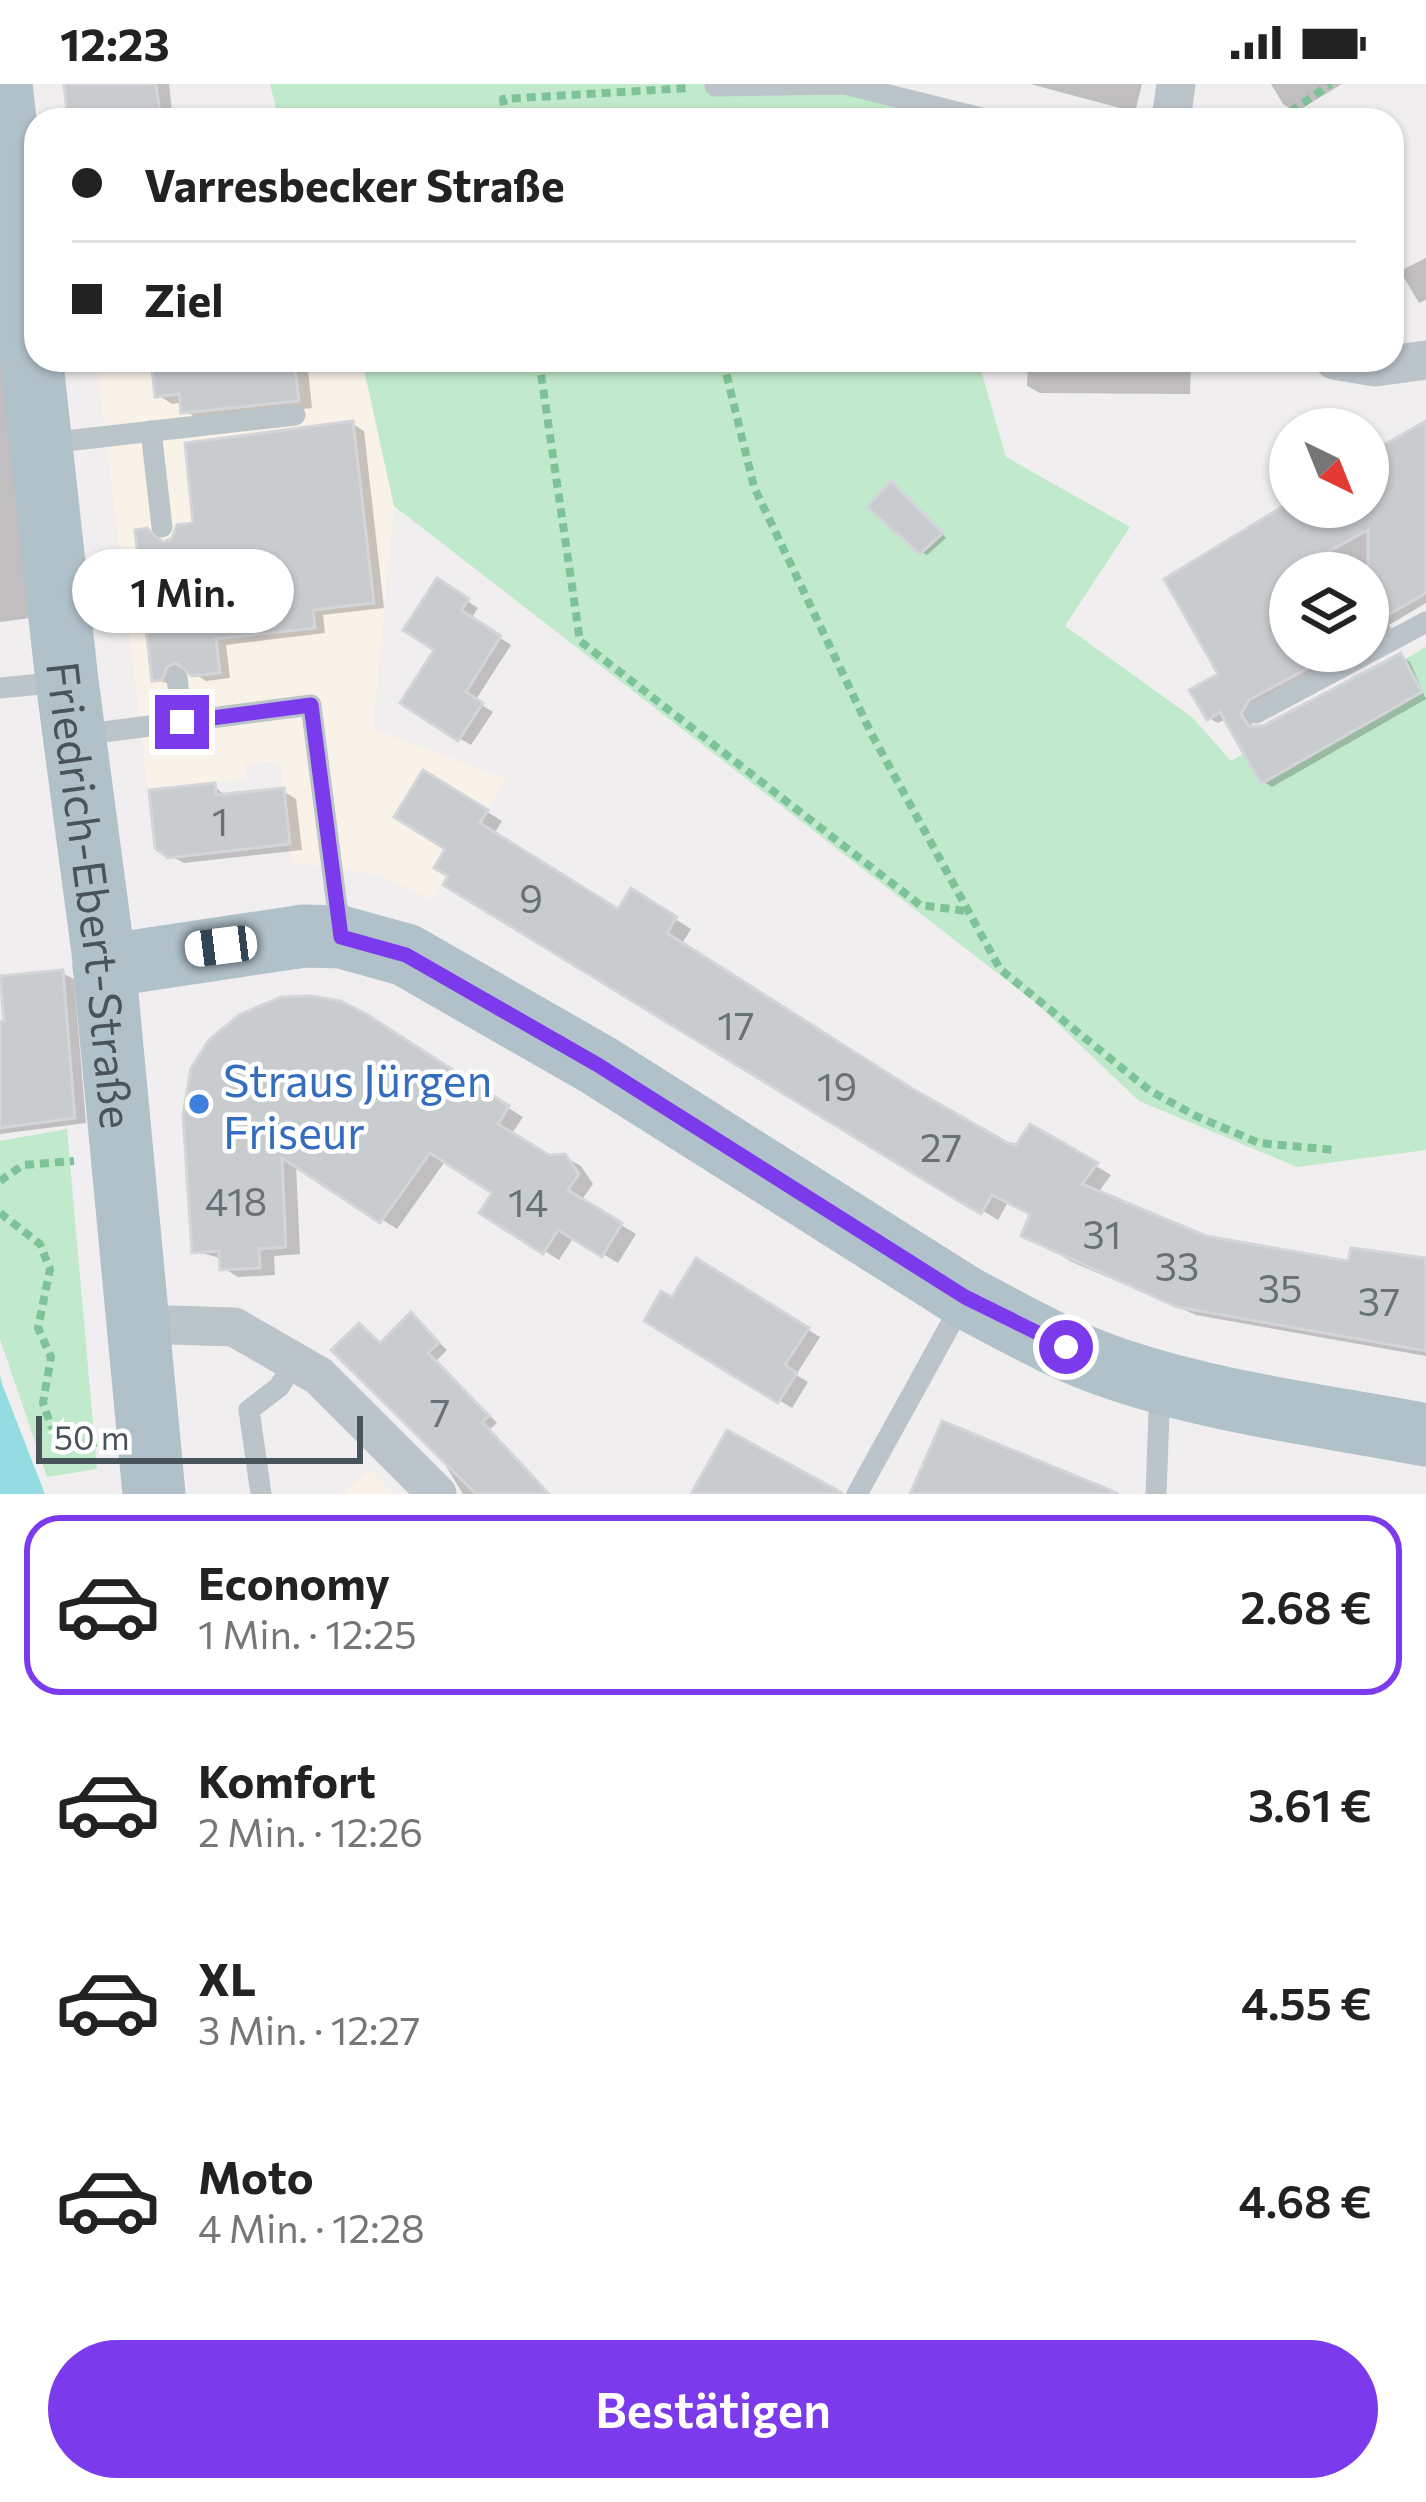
<!DOCTYPE html>
<html lang="de">
<head>
<meta charset="utf-8">
<style>
  :root { --surface:#fff; --page:#f6f6f6; --text:#222; --muted:#767676; --line:#e0e0e0; --accent:#7c3aed }
  body { margin:0; font-family:Commissioner,sans-serif; background:var(--page); color:var(--text); height:100vh; display:flex; flex-direction:column; font-size:45px; white-space:nowrap }
  * { box-sizing:border-box; margin:0 }
  p { font-size:39px; color:var(--muted) }
  .icon { flex:none; width:66px; height:66px; fill:none; stroke:currentColor; stroke-width:2; stroke-linecap:round; stroke-linejoin:round }
  .map { position:relative; height:1410px; overflow:hidden }
  .details { display:flex; flex-direction:column; background:var(--surface); flex:1 }
  .details>* { flex:none }
  .top-card { position:absolute; left:24px; top:24px; width:1380px; height:264px; border-radius:36px; box-shadow:0 3px 9px #0004; display:grid; align-content:center; height:264px; padding:0 48px; background:var(--surface) }
  .needle { width:78px; rotate:137deg }
  .tools { position:absolute; left:1269px; top:324px; display:grid; gap:24px }
  .tools a { display:grid; place-items:center; width:120px; height:120px; border-radius:50%; background:var(--surface); box-shadow:0 3px 9px #0004; font-size:60px }
  .scale { position:absolute; left:36px; bottom:30px; width:327px; box-sizing:border-box; padding-left:12px; border:6px solid #485459; border-top:0; font-size:33px; line-height:42px; white-space:nowrap; color:#485459; -webkit-text-stroke:9px #fff; paint-order:stroke }
  .end { position:absolute; width:54px; height:54px; margin:-27px; border:15px solid #7c3aed; background:#fff; box-shadow:0 0 0 6px #fff }
  .from { border-radius:50% }
  .bubble { position:absolute; height:84px; border-radius:42px; background:var(--surface); box-shadow:0 3px 9px #0004; font-size:39px; font-weight:600; line-height:84px; text-align:center }
  .car { position:absolute; width:36px; height:72px; margin:-36px -18px; border-radius:15px; box-shadow:0 0 9px 3px #0007; background:linear-gradient(#fff 24%,#345 0 40%,#fff 0 76%,#345 0 86%,#fff 0) }
  .top-card b { display:flex; align-items:center; gap:42px; height:114px; font-size:45px }
  .top-card b+b { border-top:3px solid var(--line) }
  .top-card i { width:30px; height:30px; background:var(--text) }
  ul { padding:21px 0 0; list-style:none }
  li { display:flex; align-items:center; gap:36px; height:180px; margin:0 24px 18px; padding:0 24px; border:6px solid transparent; border-radius:36px }
  li div { flex:1 }
  li b { display:block; font-size:45px }
  li em { font-style:normal; font-weight:600 }
  li.on { border-color:var(--accent) }
  li>.icon { width:108px; height:108px; stroke-width:1.5 }
  .cta { display:flex; gap:24px; margin-top:auto; padding:24px 48px }
  .cta a { flex:1; height:138px; border-radius:72px; background:var(--accent); color:#fff; font-size:48px; font-weight:600; line-height:138px; text-align:center }
  .status { display:flex; justify-content:space-between; align-items:center; height:84px; padding:0 60px; background:var(--surface); direction:ltr }
  .status svg { height:33px; fill:currentColor }
  .map>svg:first-child { display:block }
</style>
</head>
<body>
<div class="status"><b>12:23</b><svg viewBox="0 0 49 12"><path d="M0 12V9h3v3zM5 12V6h3v6zM10 12V3h3v9zM15 12V0h3v12zM26 1h20v11H26zM47 4h2v5h-2z"/></svg></div>
<div class="map">
<svg width="1426" height="1410" viewBox="0 0 1426 1410">
  <rect width="100%" height="100%" fill="#f0eeef"/>
  <g fill="#f9f2e9">
    <polygon points="125,276 362,276 394,422 373,645 506,695 432,816 385,794 335,782 292,780 280,677 245,681 246,695 148,706 97,279"/>
    <polygon points="369,1385 394,1410 342,1410"/>
  </g>
  <g fill="#c1e9cb">
    <polygon points="270,0 871,0 898,3 909,36 279,36"/>
    <polygon points="362,276 978,276 1006,373 1130,443 1065,542 1193,634 1231,677 1426,563 1426,1066 1297,1083 1139,1017 1036,919 394,422"/>
    <polygon points="67,1045 97,1385 47,1393 0,1255 0,1057"/>
  </g>
  <polygon fill="#94dce1" points="0,1291 2,1300 45,1410 0,1410"/>
  <g fill="#0003">
    <polygon points="67,0 169,0 173,36 72,36"/>
    <polygon points="1030,0 1142,0 1135,28"/>
    <polygon points="1271,0 1342,0 1296,28 1283,20"/>
    <polygon points="1426,174 1426,216 1419,219 1400,187"/>
    <polygon points="0,216 38,533 0,538"/>
    <polygon points="102,276 307,276 312,324 199,335 184,327 183,318 172,320 158,311 154,280 117,285"/>
    <polygon points="1028,276 1191,276 1190,310 1040,309 1027,302"/>
    <polygon points="353,340 364,347 384,524 323,531 325,549 226,561 230,594 206,597 187,585 178,588 173,601 154,595 165,460"/>
    <polygon points="1426,341 1426,519 1389,541 1393,548 1368,562 1368,489 1290,489 1290,567 1358,567 1258,620 1251,642 1264,645 1400,572 1410,578 1426,615 1272,703 1263,697 1227,634 1218,639 1209,634 1222,591 1168,496 1290,422 1368,423 1368,375"/>
    <polygon points="897,404 946,454 927,471 922,468"/>
    <polygon points="438,498 478,524 471,535 511,561 475,617 493,628 471,661 459,654 439,565"/>
    <polygon points="424,690 502,737 494,750 620,829 632,808 691,845 681,861 923,1014 1018,1065 1031,1044 1111,1091 1097,1110 1205,1155 1351,1181 1426,1177 1426,1272 1196,1231 1072,1178 1025,1151 1034,1130 1008,1118 998,1136 447,800 452,791 449,764"/>
    <polygon points="214,702 227,713 283,707 296,715 302,766 184,779 170,771"/>
    <polygon points="62,889 74,895 86,1039 0,1050 0,941"/>
    <polygon points="339,920 523,1033 511,1051 549,1074 565,1073 581,1082 593,1100 581,1117 636,1150 618,1179 574,1153 559,1176 545,1167 496,1108 446,1076 397,1145 296,1080 300,1170 274,1172 275,1191 238,1193 223,1184 223,1175 195,1167"/>
    <polygon points="697,1178 820,1253 796,1291 808,1298 792,1324 648,1236 673,1217"/>
    <polygon points="411,1232 447,1266 437,1276 497,1339 490,1345 532,1390 510,1410 463,1410 446,1382 450,1378 359,1242 382,1261"/>
  </g>
  <g fill="#c8cccf" stroke="#d3d5d9" stroke-width="3">
    <polygon points="64,0 156,0 161,36 68,36"/>
    <polygon points="151,276 294,276 299,317 181,329 179,310 155,313"/>
    <polygon points="353,337 374,519 313,526 315,544 216,555 220,589 192,592 176,579 167,583 162,596 152,597 135,446 147,444 163,458 172,454 177,441 193,439 185,359"/>
    <polygon points="1426,337 1426,509 1368,543 1368,446 1290,489 1282,496 1290,510 1290,567 1340,567 1249,616 1241,630 1249,642 1263,642 1401,569 1422,608 1261,700 1220,628 1207,636 1189,606 1218,590 1164,495 1282,423 1368,423 1368,370"/>
    <polygon points="891,397 943,449 920,470 867,423"/>
    <polygon points="437,494 469,515 461,526 501,552 466,608 483,619 458,657 400,619 434,566 403,546"/>
    <polygon points="423,686 488,726 480,739 618,825 631,804 677,833 667,849 911,1004 1008,1059 1016,1061 1030,1040 1098,1079 1082,1100 1206,1152 1348,1177 1351,1164 1426,1174 1426,1267 1177,1223 1021,1152 1030,1130 992,1111 981,1130 957,1116 443,801 448,792 434,784 445,765 394,733"/>
    <polygon points="215,699 216,711 284,704 290,760 168,774 155,764 149,706"/>
    <polygon points="63,886 75,1034 0,1044 0,938 4,937 0,892"/>
    <polygon points="311,912 340,917 366,930 509,1022 498,1040 549,1071 565,1070 579,1090 568,1106 622,1139 602,1173 558,1146 543,1170 479,1129 492,1109 430,1069 380,1139 282,1074 286,1163 259,1165 260,1184 220,1186 219,1167 192,1169 183,1031 191,984 209,956 239,931 281,913"/>
    <polygon points="696,1174 809,1244 785,1281 797,1289 778,1319 644,1237 661,1207 672,1213"/>
    <polygon points="411,1228 439,1259 428,1269 489,1332 482,1338 549,1410 476,1410 331,1266 359,1239 380,1259"/>
    <polygon points="942,1337 1117,1409 1117,1410 910,1410"/>
    <polygon points="727,1346 842,1409 842,1410 691,1410"/>
  </g>
  <g fill="none" stroke-linecap="round" stroke-linejoin="round">
    <g stroke="#7ec397" stroke-width="8" stroke-dasharray="9 6" stroke-linecap="butt">
      <polyline points="506,36 503,15 689,4"/>
      <polyline points="1278,36 1331,0"/>
      <polyline points="539,276 580,557 920,821 966,827"/>
      <polyline points="723,276 754,403 871,649 1000,885 1149,1006 1196,1032 1259,1059 1335,1066"/>
      <polyline points="0,1097 23,1081 74,1077"/>
      <polyline points="0,1129 40,1160 50,1185 38,1244 51,1273 43,1319 51,1342 72,1359 97,1359"/>
    </g>
    <g stroke="#bbc4c9" stroke-width="21">
      <polyline points="715,2 845,0 989,36"/>
      <polyline points="151,347 162,443"/>
      <polyline points="48,359 295,331"/>
      <polyline points="177,594 182,638"/>
      <polyline points="0,604 60,598"/>
      <polyline points="1256,629 1426,538"/>
      <polyline points="80,651 311,621 340,846"/>
      <polyline points="261,1410 249,1326 279,1303 295,1278"/>
      <polyline points="857,1410 964,1216"/>
      <polyline points="1156,1410 1160,1303"/>
    </g>
    <g stroke="#bbc4c9" stroke-width="39">
      <polyline points="1171,36 1176,0"/>
      <polyline points="1334,276 1375,283 1426,276"/>
      <polyline points="139,1240 234,1243 319,1292 437,1410"/>
    </g>
    <g stroke="#b1c1ca" stroke-width="63">
      <path id="s1" d="M1 0 67 597 103 868 154 1410"/>
      <path d="M104 882 304 852 341 853 406 871 598 981 965 1213C1011 1237 1059 1265 1108 1282 1210 1318 1320 1331 1426 1351"/>
    </g>
  </g>
  <g fill="none" stroke-linecap="round" stroke-linejoin="round">
    <polyline stroke="#7c3aed" stroke-width="15" points="182,638 311,621 341,853 406,871 598,981 965,1213 1066,1263"/>
  </g>
  <circle fill="#3f7fe0" stroke="#fff" stroke-width="4.5" cx="199" cy="1020" r="12"/>
  <g text-anchor="middle" dominant-baseline="central" stroke-width="9" stroke-linejoin="round" paint-order="stroke">
    <g font-size="39" fill="#687276">
      <text x="220" y="736">1</text>
      <text x="531" y="813">9</text>
      <text x="736" y="940">17</text>
      <text x="837" y="1001">19</text>
      <text x="941" y="1062">27</text>
      <text x="236" y="1116">418</text>
      <text x="528" y="1117">14</text>
      <text x="1102" y="1149">31</text>
      <text x="1177" y="1181">33</text>
      <text x="1280" y="1203">35</text>
      <text x="1379" y="1216">37</text>
      <text x="440" y="1327">7</text>
    </g>
    <g font-size="45" fill="#485459" stroke="#fff">
      <text stroke="none"><textPath href="#s1" startOffset="816">Friedrich-Ebert-Straße</textPath></text>
    </g>
    <g font-size="45" fill="#366cbe" stroke="#fff" text-anchor="start">
      <text x="223" y="994">Straus Jürgen<tspan x="223" dy="52">Friseur</tspan></text>
    </g>
  </g>
</svg>
<div class="tools">
<a><svg class="needle" viewBox="-14 -14 28 28"><path d="M0-13l5 13h-10z" fill="#e53935"/><path d="M0 13l5-13h-10z" fill="#767676"/></svg></a>
<a><svg class="icon" aria-label="layers" viewBox="0 0 24 24"><path d="M12 4l9 5-9 5-9-5zM3 14l9 5 9-5"/></svg></a>
</div>
<div class="scale">50 m</div>
<i class="end from" style="left:1066px;top:1263px"></i>
<i class="end" style="left:182px;top:638px"></i>
<div class="bubble" style="left:72px;top:465px;width:222px">1 Min.</div>
<i class="car" style="left:221px;top:862px;rotate:263deg"></i>
<div class="top-card">
<b><i class="from"></i>Varresbecker Straße</b>
<b><i></i>Ziel</b>
</div>
</div>
<section class="details">
<ul>
<li class="on"><svg class="icon" aria-label="car" viewBox="0 0 24 24"><path d="M5 17H2v-5l4-1 3-4h7l3 4 3 1v5h-3M9 17h6M6 11h13"/><circle cx="7" cy="17" r="2"/><circle cx="17" cy="17" r="2"/></svg><div><b>Economy</b><p>1 Min. · 12:25</p></div><em>2.68 €</em></li>
<li><svg class="icon" aria-label="car" viewBox="0 0 24 24"><path d="M5 17H2v-5l4-1 3-4h7l3 4 3 1v5h-3M9 17h6M6 11h13"/><circle cx="7" cy="17" r="2"/><circle cx="17" cy="17" r="2"/></svg><div><b>Komfort</b><p>2 Min. · 12:26</p></div><em>3.61 €</em></li>
<li><svg class="icon" aria-label="car" viewBox="0 0 24 24"><path d="M5 17H2v-5l4-1 3-4h7l3 4 3 1v5h-3M9 17h6M6 11h13"/><circle cx="7" cy="17" r="2"/><circle cx="17" cy="17" r="2"/></svg><div><b>XL</b><p>3 Min. · 12:27</p></div><em>4.55 €</em></li>
<li><svg class="icon" aria-label="car" viewBox="0 0 24 24"><path d="M5 17H2v-5l4-1 3-4h7l3 4 3 1v5h-3M9 17h6M6 11h13"/><circle cx="7" cy="17" r="2"/><circle cx="17" cy="17" r="2"/></svg><div><b>Moto</b><p>4 Min. · 12:28</p></div><em>4.68 €</em></li>
</ul>
<div class="cta"><a>Bestätigen</a></div>
</section>
</body>
</html>
